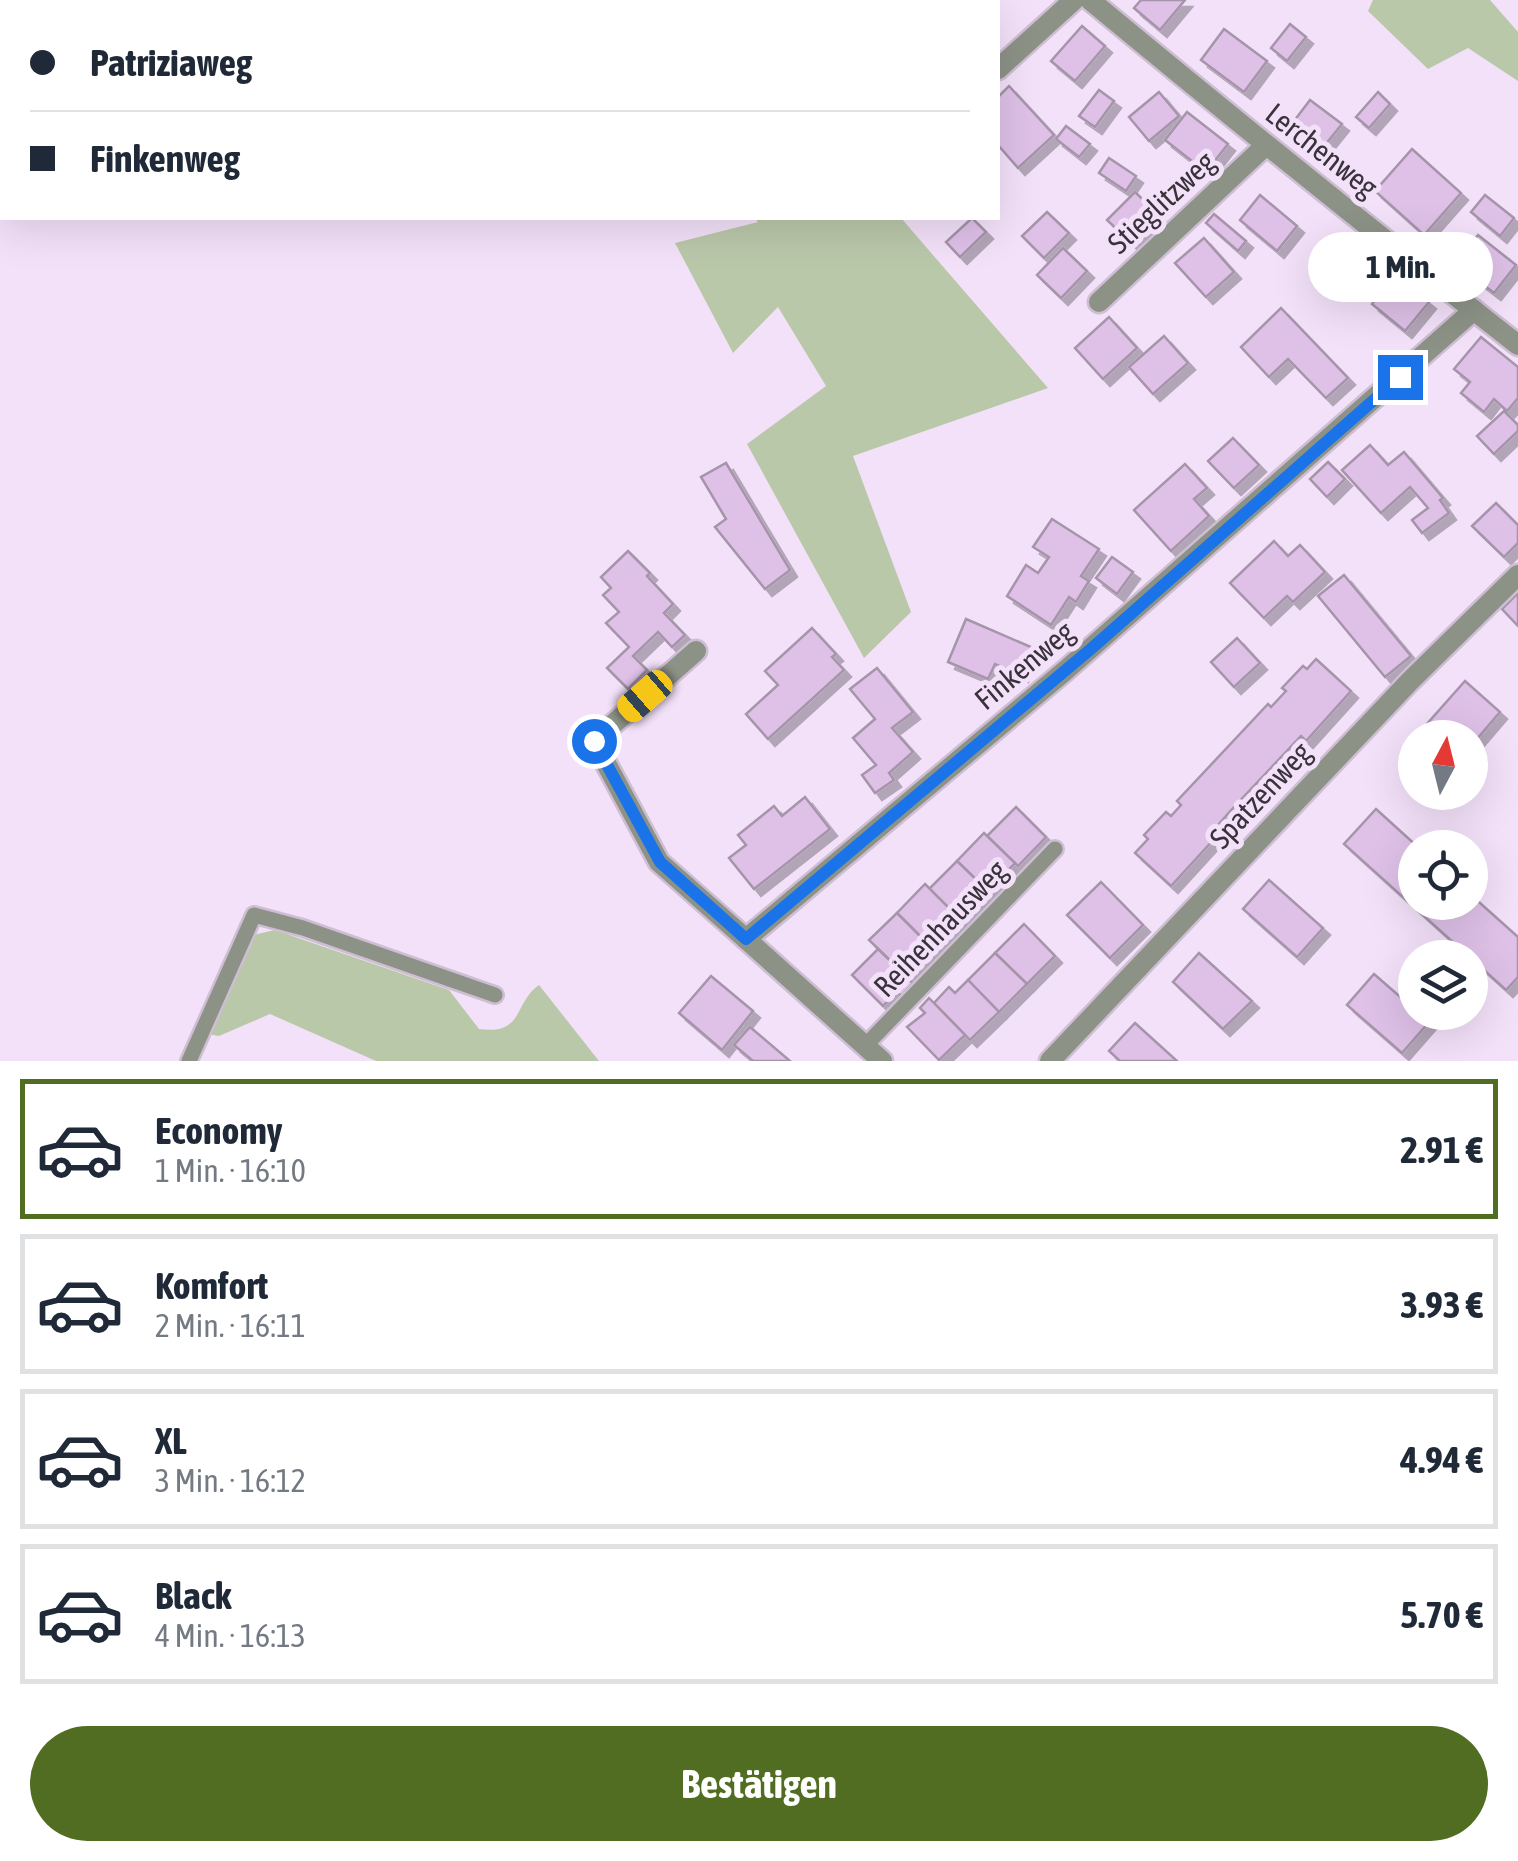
<!DOCTYPE html>
<html lang="de">
<head>
<meta charset="utf-8">
<style>
  :root { --surface:#fff; --page:#f6f6f7; --text:#1f2937; --muted:#747a83; --line:#e0e1e3; --accent:#506d22 }
  body { margin:0; font-family:"Asap Condensed",sans-serif; background:var(--page); color:var(--text); height:100vh; display:flex; flex-direction:column; font-size:38px; white-space:nowrap }
  * { box-sizing:border-box; margin:0 }
  p { font-size:32px; color:var(--muted) }
  .icon { flex:none; width:55px; height:55px; fill:none; stroke:currentColor; stroke-width:2; stroke-linecap:round; stroke-linejoin:round }
  .map { position:relative; height:1061px; overflow:hidden }
  .sheet { display:flex; flex-direction:column; background:var(--surface); flex:1 }
  .sheet>* { flex:none }
  .top-card { position:absolute; left:0px; top:0px; width:1000px; height:220px; box-shadow:0 10px 40px #0002; display:grid; align-content:center; height:220px; padding:0 30px; background:var(--surface) }
  .needle { width:65px; rotate:7deg }
  .tools { position:absolute; left:1398px; top:720px; display:grid; gap:20px }
  .tools a { display:grid; place-items:center; width:90px; height:90px; border-radius:50%; background:var(--surface); box-shadow:0 10px 40px #0002; font-size:50px }
  .end { position:absolute; width:45px; height:45px; margin:-22px; border:12px solid #1a73e8; background:#fff; box-shadow:0 0 0 5px #fff }
  .from { border-radius:50% }
  .bubble { position:absolute; height:70px; border-radius:35px; background:var(--surface); box-shadow:0 10px 40px #0002; font-size:32px; font-weight:700; line-height:70px; text-align:center }
  .car { position:absolute; width:30px; height:60px; margin:-30px -15px; border-radius:12px; box-shadow:0 0 8px 2px #0007; background:linear-gradient(#f5c518 24%,#345 0 40%,#f5c518 0 76%,#345 0 86%,#f5c518 0) }
  .top-card b { display:flex; align-items:center; gap:35px; height:95px; font-size:38px }
  .top-card b+b { border-top:2px solid var(--line) }
  .top-card i { width:25px; height:25px; background:var(--text) }
  ul { padding:18px 0 0; list-style:none }
  li { display:flex; align-items:center; gap:30px; height:140px; margin:0 20px 15px; padding:0 10px; border:5px solid var(--line); border-radius:0px }
  li div { flex:1 }
  li b { display:block; font-size:38px }
  li em { font-style:normal; font-weight:700 }
  li.selected { border-color:var(--accent) }
  li>.icon { width:90px; height:90px; stroke-width:1.5 }
  .action { display:flex; gap:20px; margin-top:auto; padding:20px 30px }
  .action a { flex:1; height:115px; border-radius:60px; background:var(--accent); color:#fff; font-size:40px; font-weight:700; line-height:115px; text-align:center }
  .map>svg:first-child { display:block }
</style>
</head>
<body>
<div class="map">
<svg width="1518" height="1061" viewBox="0 0 1518 1061">
  <defs>
    <filter id="shadow"><feDropShadow dx="7" dy="7" stdDeviation="0" flood-color="#0004"/></filter>
  </defs>
  <rect width="100%" height="100%" fill="#f3e1f9"/>
  <g fill="#bac8aa">
    <polygon points="1373,0 1490,0 1518,32 1518,81 1468,48 1428,69 1368,11"/>
    <polygon points="754,218 901,218 1048,388 853,456 911,612 864,658 747,444 826,386 778,307 733,353 675,243 758,222"/>
    <path d="M275 930 449 990 479 1029C525 1035 513 1003 539 985L599 1061H376L270 1014 219 1036 207 1034 253 935Z"/>
  </g>
  <g fill="#dfc1e8" stroke="#a594aa" stroke-width="2.5" filter="url(#shadow)">
    <polygon points="1141,0 1185,0 1160,30 1134,8"/>
    <polygon points="1290,24 1306,37 1287,61 1271,48"/>
    <polygon points="1082,26 1105,46 1075,81 1051,61"/>
    <polygon points="1224,29 1267,61 1244,92 1201,60"/>
    <polygon points="1009,86 1054,135 1018,168 998,145 998,97"/>
    <polygon points="1099,90 1114,101 1095,127 1079,116"/>
    <polygon points="1159,92 1179,116 1149,141 1129,117"/>
    <polygon points="1378,92 1390,104 1369,128 1356,117"/>
    <polygon points="1310,100 1342,124 1325,145 1294,121"/>
    <polygon points="1187,112 1228,144 1206,172 1165,140"/>
    <polygon points="1066,126 1090,144 1079,157 1056,139"/>
    <polygon points="1412,149 1461,193 1424,235 1375,191"/>
    <polygon points="1109,158 1136,176 1126,191 1099,173"/>
    <polygon points="1135,192 1158,214 1130,242 1107,220"/>
    <polygon points="1260,195 1297,226 1277,251 1240,220"/>
    <polygon points="1485,195 1514,218 1500,236 1471,212"/>
    <polygon points="1047,212 1069,233 1044,258 1022,236"/>
    <polygon points="1214,214 1246,241 1238,251 1206,223"/>
    <polygon points="972,218 986,232 960,257 946,242"/>
    <polygon points="1478,235 1516,265 1494,293 1456,264"/>
    <polygon points="1204,238 1234,272 1206,297 1175,263"/>
    <polygon points="1063,248 1087,271 1061,298 1037,275"/>
    <polygon points="1395,275 1429,302 1405,331 1372,304"/>
    <polygon points="1281,308 1348,378 1326,398 1288,359 1269,377 1241,347"/>
    <polygon points="1109,317 1137,348 1103,379 1075,348"/>
    <polygon points="1164,336 1188,363 1153,394 1129,367"/>
    <polygon points="1481,337 1518,367 1518,398 1507,411 1494,399 1484,412 1461,393 1470,382 1454,369"/>
    <polygon points="1504,411 1518,425 1518,431 1494,454 1477,436"/>
    <polygon points="1233,438 1259,465 1234,488 1208,461"/>
    <polygon points="1370,445 1388,465 1404,452 1443,498 1440,500 1449,513 1422,533 1412,520 1428,508 1410,487 1381,513 1342,470"/>
    <polygon points="1328,462 1345,479 1327,497 1310,479"/>
    <polygon points="726,463 790,570 765,589 715,527 726,519 701,477"/>
    <polygon points="1185,464 1207,488 1194,499 1209,516 1171,551 1134,510"/>
    <polygon points="1496,503 1518,525 1518,543 1504,557 1472,526"/>
    <polygon points="1052,519 1099,549 1081,576 1089,581 1076,602 1069,597 1051,625 1007,596 1026,565 1038,573 1049,557 1033,547"/>
    <polygon points="1274,541 1288,556 1300,545 1325,572 1293,602 1287,596 1264,618 1230,583"/>
    <polygon points="628,551 650,573 647,576 673,604 664,613 685,635 672,647 658,632 633,656 647,670 628,689 607,668 629,647 606,623 619,612 603,595 611,588 601,577"/>
    <polygon points="1112,557 1133,572 1117,594 1096,578"/>
    <polygon points="1344,575 1411,656 1385,677 1318,596"/>
    <polygon points="1518,593 1518,626 1502,609"/>
    <polygon points="966,619 1033,648 1021,675 995,664 988,679 948,662"/>
    <polygon points="812,628 836,654 832,657 844,670 768,739 746,714 778,685 765,671"/>
    <polygon points="1237,638 1260,663 1234,687 1211,662"/>
    <polygon points="1316,659 1351,691 1306,741 1301,736 1233,808 1210,834 1215,838 1171,886 1135,853 1148,839 1144,835 1166,812 1171,816 1181,805 1177,801 1268,704 1271,707 1286,691 1282,688 1303,666 1307,669"/>
    <polygon points="877,668 913,712 892,728 913,752 889,773 894,780 875,793 862,775 876,765 853,738 875,719 850,689"/>
    <polygon points="1465,681 1500,712 1470,747 1470,738 1440,738 1426,725"/>
    <polygon points="805,797 830,829 754,889 729,858 746,845 738,835 774,806 782,816"/>
    <polygon points="1016,807 1046,837 1018,866 987,836"/>
    <polygon points="1376,809 1419,848 1415,848 1415,902 1470,902 1470,894 1518,937 1518,977 1506,990 1344,844"/>
    <polygon points="984,833 1015,863 988,891 957,861"/>
    <polygon points="957,861 988,891 960,919 929,889"/>
    <polygon points="1269,880 1323,928 1297,957 1243,909"/>
    <polygon points="1101,882 1143,925 1110,958 1067,915"/>
    <polygon points="925,884 960,919 932,948 897,913"/>
    <polygon points="897,913 932,948 905,975 869,940"/>
    <polygon points="1024,924 1055,956 1027,984 995,953"/>
    <polygon points="878,949 913,983 901,996 897,992 883,1006 852,975"/>
    <polygon points="995,953 1027,984 999,1012 968,980"/>
    <polygon points="1199,953 1252,1001 1223,1029 1173,982"/>
    <polygon points="1374,974 1429,1022 1402,1053 1347,1005"/>
    <polygon points="711,976 753,1011 722,1050 679,1013"/>
    <polygon points="968,980 999,1012 970,1040 934,1003 949,987 955,993"/>
    <polygon points="929,998 965,1035 939,1060 907,1027 925,1013 920,1008"/>
    <polygon points="1135,1023 1177,1061 1120,1061 1109,1051"/>
    <polygon points="750,1027 790,1061 753,1061 734,1045"/>
  </g>
  <g fill="none" stroke-linecap="round" stroke-linejoin="round">
    <g stroke="#cebed3" stroke-width="20">
      <g id="lane">
        <polyline points="865,1046 1055,849"/>
        <polyline points="189,1061 254,915 303,928 495,995"/>
      </g>
    </g>
    <g stroke="#cebed3" stroke-width="25">
      <g id="street">
        <path d="M1090 0C1231 117 1374 232 1518 345"/>
        <polyline points="998,69 1074,0"/>
        <polyline points="1099,302 1265,146"/>
        <polyline points="696,651 594,741 659,862 746,939"/>
        <polyline points="882,1061 746,939 1066,670 1474,310"/>
        <polyline points="1050,1061 1410,681 1518,575"/>
      </g>
    </g>
    <use href="#lane" stroke="#8d9287" stroke-width="15"/>
    <use href="#street" stroke="#8d9287" stroke-width="20"/>
  </g>
  <g fill="none" stroke-linecap="round" stroke-linejoin="round">
    <polyline stroke="#1a73e8" stroke-width="12" points="594,741 660,862 746,939 1092,648 1400,377"/>
  </g>
  <g text-anchor="middle" dominant-baseline="central" stroke-width="10" stroke-linejoin="round" paint-order="stroke">
    <g font-size="30" fill="#39323b" stroke="#f3e1f9">
      <text transform="translate(1322 150) rotate(38)">Lerchenweg</text>
      <text transform="translate(1161 202) rotate(-43)">Stieglitzweg</text>
      <text transform="translate(1024 665) rotate(-40)">Finkenweg</text>
      <text transform="translate(1260 795) rotate(-47)">Spatzenweg</text>
      <text transform="translate(940 928) rotate(-46)">Reihenhausweg</text>
    </g>
  </g>
</svg>
<div class="tools">
<a><svg class="needle" viewBox="-14 -14 28 28"><path d="M0-13l5 13h-10z" fill="#e53935"/><path d="M0 13l5-13h-10z" fill="#747a83"/></svg></a>
<a><svg class="icon" aria-label="locate" viewBox="0 0 24 24"><circle cx="12" cy="12" r="6"/><path d="M12 2v4M12 18v4M2 12h4M18 12h4"/></svg></a>
<a><svg class="icon" aria-label="layers" viewBox="0 0 24 24"><path d="M12 4l9 5-9 5-9-5zM3 14l9 5 9-5"/></svg></a>
</div>
<i class="end from" style="left:594px;top:741px"></i>
<i class="end" style="left:1400px;top:377px"></i>
<div class="bubble" style="left:1308px;top:232px;width:185px">1 Min.</div>
<i class="car" style="left:645px;top:696px;rotate:229deg"></i>
<div class="top-card">
<b><i class="from"></i>Patriziaweg</b>
<b><i></i>Finkenweg</b>
</div>
</div>
<section class="sheet">
<ul>
<li class="selected"><svg class="icon" aria-label="car" viewBox="0 0 24 24"><path d="M5 17H2v-5l4-1 3-4h7l3 4 3 1v5h-3M9 17h6M6 11h13"/><circle cx="7" cy="17" r="2"/><circle cx="17" cy="17" r="2"/></svg><div><b>Economy</b><p>1 Min. · 16:10</p></div><em>2.91 €</em></li>
<li><svg class="icon" aria-label="car" viewBox="0 0 24 24"><path d="M5 17H2v-5l4-1 3-4h7l3 4 3 1v5h-3M9 17h6M6 11h13"/><circle cx="7" cy="17" r="2"/><circle cx="17" cy="17" r="2"/></svg><div><b>Komfort</b><p>2 Min. · 16:11</p></div><em>3.93 €</em></li>
<li><svg class="icon" aria-label="car" viewBox="0 0 24 24"><path d="M5 17H2v-5l4-1 3-4h7l3 4 3 1v5h-3M9 17h6M6 11h13"/><circle cx="7" cy="17" r="2"/><circle cx="17" cy="17" r="2"/></svg><div><b>XL</b><p>3 Min. · 16:12</p></div><em>4.94 €</em></li>
<li><svg class="icon" aria-label="car" viewBox="0 0 24 24"><path d="M5 17H2v-5l4-1 3-4h7l3 4 3 1v5h-3M9 17h6M6 11h13"/><circle cx="7" cy="17" r="2"/><circle cx="17" cy="17" r="2"/></svg><div><b>Black</b><p>4 Min. · 16:13</p></div><em>5.70 €</em></li>
</ul>
<div class="action"><a>Bestätigen</a></div>
</section>
</body>
</html>
